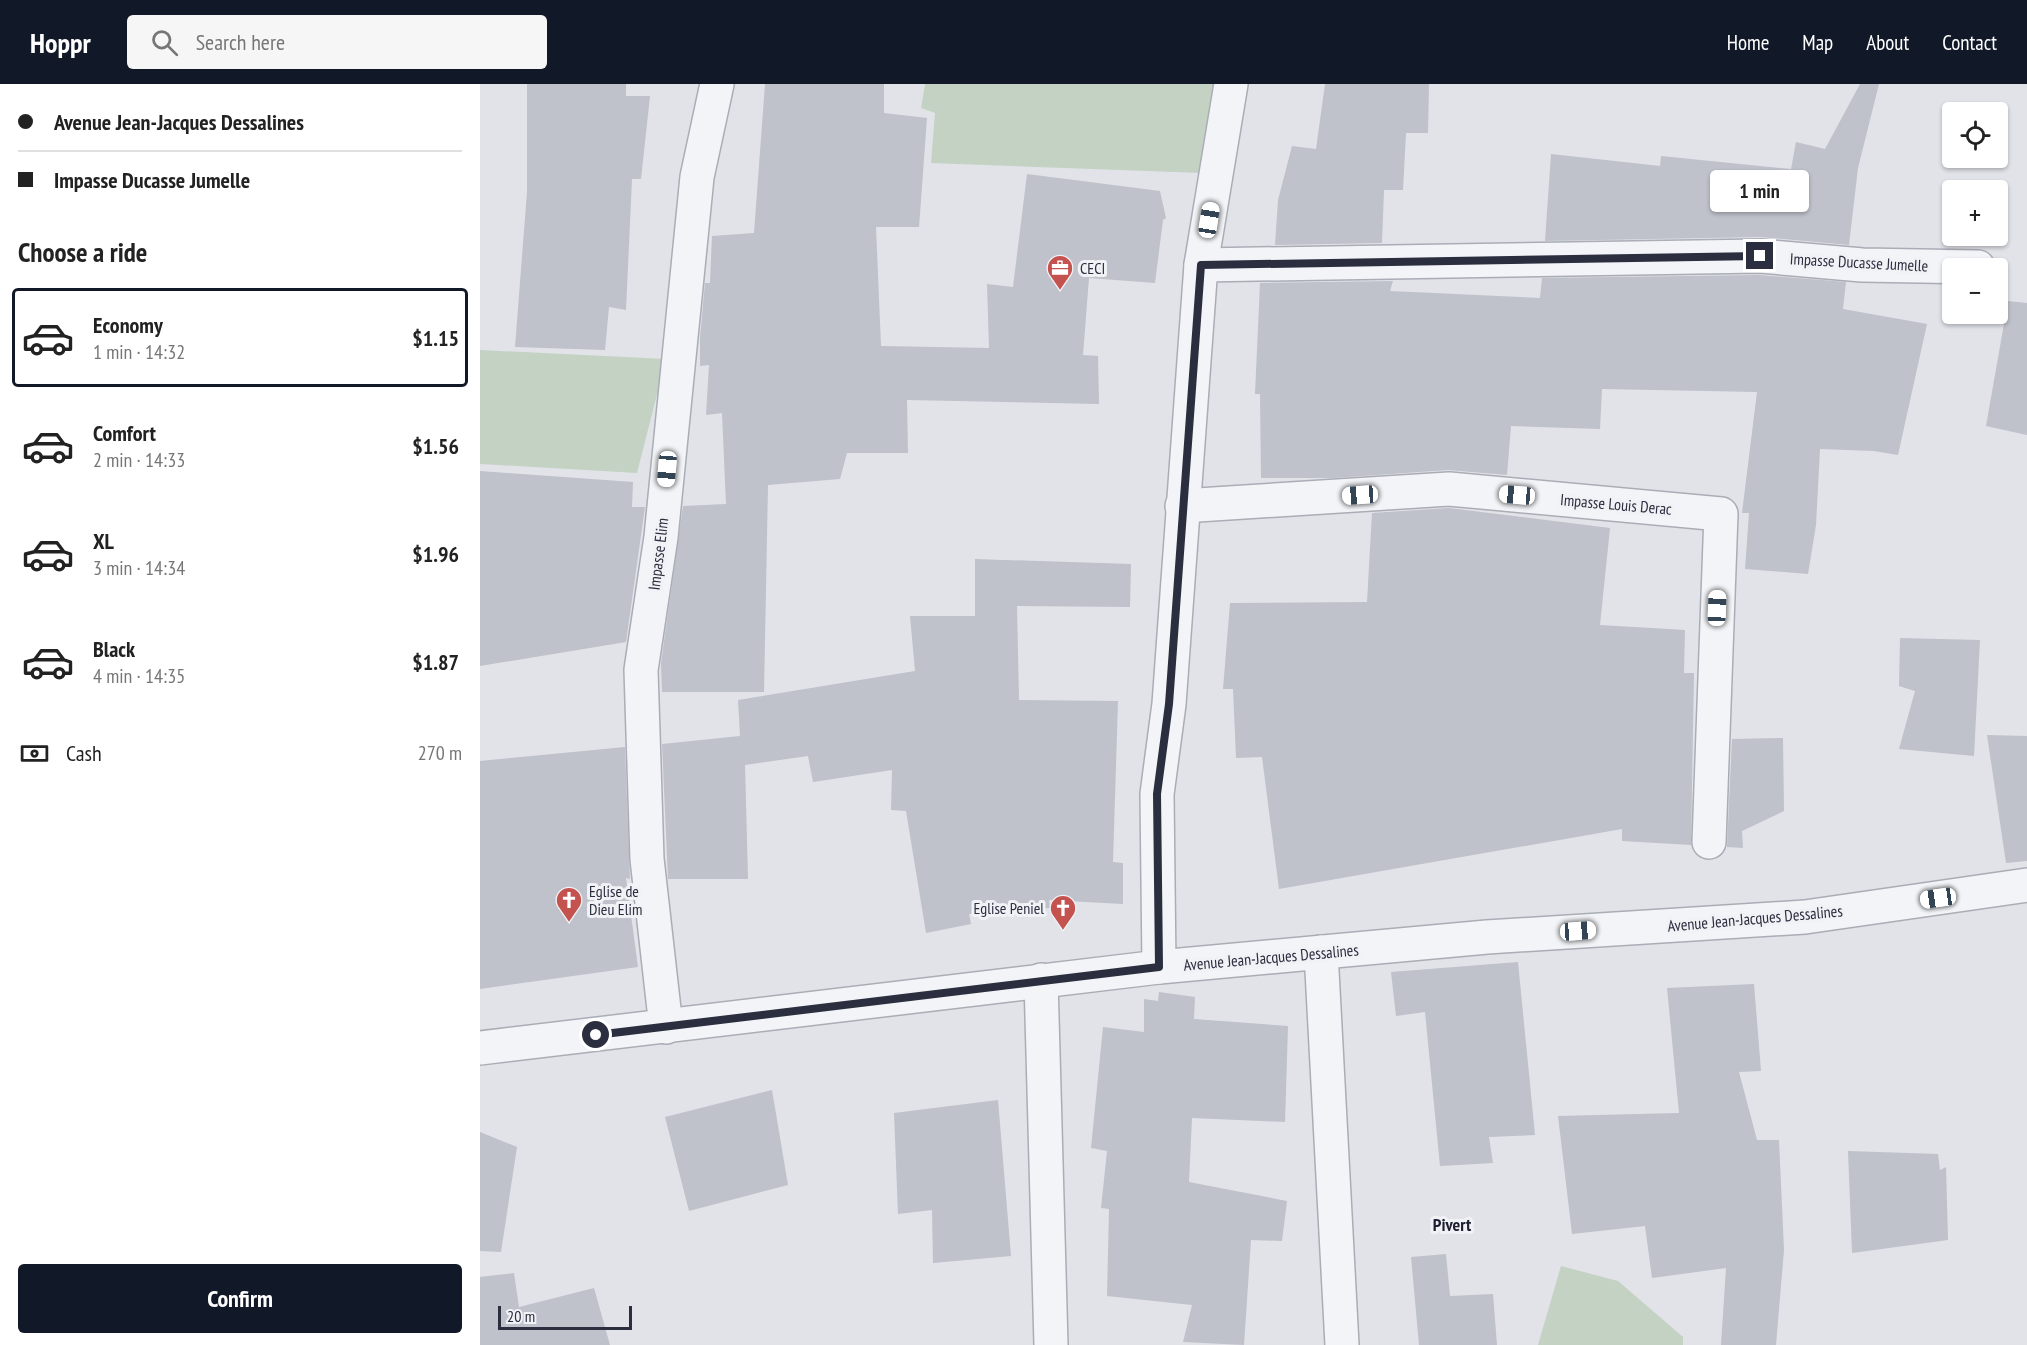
<!DOCTYPE html>
<html lang="en">
<head>
<meta charset="utf-8">
<style>
  :root { --surface:#fff; --page:#f6f6f6; --text:#222; --muted:#767676; --line:#e0e0e0; --accent:#111827 }
  body { margin:0; font-family:"PT Sans Narrow",sans-serif; background:var(--page); color:var(--text); height:100vh; display:flex; flex-direction:column; font-size:22px; white-space:nowrap }
  * { box-sizing:border-box; margin:0 }
  p { font-size:20px; color:var(--muted) }
  .icon { flex:none; width:33px; height:33px; fill:none; stroke:currentColor; stroke-width:2; stroke-linecap:round; stroke-linejoin:round }
  .map { position:relative; flex:1; overflow:hidden }
  .details { display:flex; flex-direction:column; background:var(--surface); width:480px }
  .details>* { flex:none }
  .guide { display:grid; align-content:center; height:132px; padding:0 18px; background:var(--surface) }
  .buttons { position:absolute; left:1462px; top:18px; display:grid; gap:12px }
  .buttons a { display:grid; place-items:center; width:66px; height:66px; border-radius:6px; background:var(--surface); box-shadow:0 2px 4px #0004; font-size:30px }
  .scale { position:absolute; left:18px; bottom:15px; width:134px; box-sizing:border-box; padding-left:6px; border:3px solid #2b2e3f; border-top:0; font-size:16px; line-height:21px; white-space:nowrap; color:#2b2e3f; -webkit-text-stroke:4px #f0f2f6; paint-order:stroke }
  .end { position:absolute; width:27px; height:27px; margin:-14px; border:8px solid #2b2e3f; background:#fff; box-shadow:0 0 0 3px #fff }
  .from { border-radius:50% }
  .bubble { position:absolute; height:42px; border-radius:6px; background:var(--surface); box-shadow:0 2px 4px #0004; font-size:20px; font-weight:800; line-height:42px; text-align:center }
  .car { position:absolute; width:18px; height:36px; margin:-18px -9px; border-radius:8px; box-shadow:0 0 4px 2px #0007; background:linear-gradient(#fff 24%,#345 0 40%,#fff 0 76%,#345 0 86%,#fff 0) }
  .guide b { display:flex; align-items:center; gap:21px; height:57px; font-size:22px }
  .guide b+b { border-top:2px solid var(--line) }
  .guide i { width:15px; height:15px; background:var(--text) }
  ul { padding:0; list-style:none }
  li { display:flex; align-items:center; gap:18px; height:99px; margin:0 12px 9px; padding:0 6px; border:3px solid transparent; border-radius:6px }
  li div { flex:1 }
  li b { display:block; font-size:22px }
  li em { font-style:normal; font-weight:800 }
  li.selected { border-color:var(--accent) }
  li>.icon { width:54px; height:54px; stroke-width:1.5 }
  h2 { padding:0 18px; font-size:27px; line-height:72px }
  .pay { display:flex; align-items:center; gap:15px; height:66px; padding:0 18px; font-size:22px }
  .pay p { margin-inline-start:auto }
  .primary-button { display:flex; gap:12px; margin-top:auto; padding:12px 18px }
  .primary-button a { flex:1; height:69px; border-radius:6px; background:var(--accent); color:#fff; font-size:24px; font-weight:800; line-height:69px; text-align:center }
  header { display:flex; align-items:center; gap:36px; box-sizing:border-box; height:84px; padding:0 30px; background:var(--accent); color:#fff }
  header strong { font-size:28px }
  nav { display:flex; gap:33px; margin-inline-start:auto; font-size:21px }
  .search { width:420px; height:54px; background:var(--page); display:flex; align-items:center; gap:15px; box-sizing:border-box; padding:0 21px; border-radius:6px; color:var(--muted); font-size:22px }
  main { display:flex; flex:1; min-height:0 }
  .map>svg:first-child { display:block }
</style>
</head>
<body>
<header>
<strong>Hoppr</strong>
<div class="search"><svg class="icon" aria-label="search" viewBox="0 0 24 24"><circle cx="10" cy="10" r="6"/><path d="M15 15l6 6"/></svg>Search here</div>
<nav><a>Home</a><a>Map</a><a>About</a><a>Contact</a></nav>
</header>
<main>
<section class="details">
<div class="guide">
<b><i class="from"></i>Avenue Jean-Jacques Dessalines</b>
<b><i></i>Impasse Ducasse Jumelle</b>
</div>
<h2>Choose a ride</h2>
<ul>
<li class="selected"><svg class="icon" aria-label="car" viewBox="0 0 24 24"><path d="M5 17H2v-5l4-1 3-4h7l3 4 3 1v5h-3M9 17h6M6 11h13"/><circle cx="7" cy="17" r="2"/><circle cx="17" cy="17" r="2"/></svg><div><b>Economy</b><p>1 min · 14:32</p></div><em>$1.15</em></li>
<li><svg class="icon" aria-label="car" viewBox="0 0 24 24"><path d="M5 17H2v-5l4-1 3-4h7l3 4 3 1v5h-3M9 17h6M6 11h13"/><circle cx="7" cy="17" r="2"/><circle cx="17" cy="17" r="2"/></svg><div><b>Comfort</b><p>2 min · 14:33</p></div><em>$1.56</em></li>
<li><svg class="icon" aria-label="car" viewBox="0 0 24 24"><path d="M5 17H2v-5l4-1 3-4h7l3 4 3 1v5h-3M9 17h6M6 11h13"/><circle cx="7" cy="17" r="2"/><circle cx="17" cy="17" r="2"/></svg><div><b>XL</b><p>3 min · 14:34</p></div><em>$1.96</em></li>
<li><svg class="icon" aria-label="car" viewBox="0 0 24 24"><path d="M5 17H2v-5l4-1 3-4h7l3 4 3 1v5h-3M9 17h6M6 11h13"/><circle cx="7" cy="17" r="2"/><circle cx="17" cy="17" r="2"/></svg><div><b>Black</b><p>4 min · 14:35</p></div><em>$1.87</em></li>
</ul>
<div class="pay"><svg class="icon" aria-label="cash" viewBox="0 0 24 24"><path d="M3 7h18v10H3z"/><circle cx="12" cy="12" r="2"/></svg>Cash<p>270 m</p></div>
<div class="primary-button"><a>Confirm</a></div>
</section>
<div class="map">
<svg width="1547" height="1261" viewBox="0 0 1547 1261">
  <rect width="100%" height="100%" fill="#e1e3e9"/>
  <g fill="#c4d2c3">
    <polygon points="445,0 740,0 722,89 451,79 455,29 441,24"/>
    <polygon points="0,266 186,275 157,389 0,380"/>
    <polygon points="1081,1182 1138,1197 1203,1253 1203,1261 1058,1261"/>
  </g>
  <g fill="#bfc1cb">
    <polygon points="47,0 146,0 146,12 170,12 161,95 152,95 146,226 129,223 125,266 35,263 47,108"/>
    <polygon points="285,0 404,0 404,29 447,34 439,143 396,143 401,262 509,264 507,200 533,203 547,90 680,107 686,134 683,136 675,199 609,194 603,271 618,272 619,320 427,316 428,369 367,369 360,395 288,401 284,608 182,608 181,579 203,422 246,420 242,329 226,331 229,281 220,282 220,254 225,199 230,199 232,152 274,149"/>
    <polygon points="845,0 949,0 948,49 926,49 923,106 904,106 902,159 795,161 798,116 812,62 836,65"/>
    <polygon points="1380,0 1399,0 1378,84 1369,161 1280,153 1065,157 1071,70 1180,82 1181,72 1311,85 1316,58 1345,65"/>
    <polygon points="1279,191 1366,198 1363,225 1447,240 1418,371 1394,367 1340,365 1336,441 1328,490 1265,485 1269,429 1262,429 1277,308 1122,305 1120,345 1031,342 1027,391 968,386 854,394 781,394 780,310 775,310 780,199 913,197 910,207 1060,214 1062,194"/>
    <polygon points="1528,217 1547,219 1547,351 1506,342"/>
    <polygon points="0,387 153,398 152,423 165,423 146,558 0,582"/>
    <polygon points="969,424 1130,444 1120,541 1205,546 1204,589 1214,589 1211,761 1142,757 1142,745 799,805 782,673 756,674 753,605 743,605 750,519 887,518 892,429"/>
    <polygon points="495,475 651,480 650,523 537,522 539,616 638,617 633,778 643,779 643,820 569,816 570,824 489,830 491,840 446,849 426,727 411,726 412,686 333,698 328,672 265,681 268,795 188,795 182,660 260,652 258,616 435,587 430,532 495,532"/>
    <polygon points="1420,554 1500,556 1494,672 1419,665 1435,607 1419,602"/>
    <polygon points="1507,651 1547,652 1547,777 1526,779"/>
    <polygon points="1303,654 1304,727 1262,747 1263,764 1247,763 1252,655"/>
    <polygon points="145,663 150,795 146,794 158,883 0,905 0,677"/>
    <polygon points="1038,878 1055,1051 1009,1053 1013,1079 960,1082 945,928 916,932 911,888"/>
    <polygon points="1274,900 1281,987 1259,988 1277,1056 1299,1056 1304,1166 1296,1261 1241,1261 1246,1184 1172,1194 1165,1142 1092,1150 1078,1032 1199,1029 1187,904"/>
    <polygon points="679,908 715,913 714,935 808,942 805,1038 712,1034 709,1098 807,1117 802,1157 771,1156 764,1261 703,1258 712,1221 627,1212 629,1125 621,1124 627,1067 611,1064 623,943 664,948 664,915 678,917"/>
    <polygon points="292,1006 308,1101 209,1127 185,1033"/>
    <polygon points="518,1016 531,1172 453,1179 452,1126 418,1130 414,1029"/>
    <polygon points="0,1048 37,1063 21,1168 0,1167"/>
    <polygon points="1368,1067 1458,1070 1460,1086 1466,1083 1468,1156 1372,1169"/>
    <polygon points="966,1170 970,1212 1013,1210 1017,1261 939,1261 931,1173"/>
    <polygon points="34,1189 39,1223 114,1204 130,1261 0,1261 0,1193"/>
  </g>
  <g fill="none" stroke-linecap="round" stroke-linejoin="round">
    <g stroke="#aaadb6" stroke-width="36">
      <g id="minor">
        <polyline points="721,181 1280,172 1382,181 1498,183"/>
        <polyline points="702,422 969,405 1241,430 1229,758"/>
        <polyline points="841,868 862,1261"/>
        <polyline points="679,883 677,710 689,620 721,181 751,0"/>
        <polyline points="561,896 571,1261"/>
        <polyline points="186,943 167,775 161,586 181,453 217,93 237,0"/>
      </g>
    </g>
    <g stroke="#aaadb6" stroke-width="36">
      <polyline id="tertiary" points="0,964 679,883 1007,853 1325,833 1547,801"/>
    </g>
    <use href="#minor" stroke="#f3f4f7" stroke-width="33"/>
    <use href="#tertiary" stroke="#f3f4f7" stroke-width="33"/>
  </g>
  <g fill="none" stroke-linecap="round" stroke-linejoin="round">
    <polyline stroke="#2b2e3f" stroke-width="8" points="116,951 679,883 677,710 689,620 721,181 1280,172"/>
  </g>
  <defs>
    <g id="office-pin" transform="scale(1.35)"><path d="M0 17L-7.5 6A9.5 9.5 0 1 1 7.5 6Z" fill="#c4524f" stroke="#f0f2f6"/><path d="M-6-3h4V-5.5h4V-3h4V5H-6ZM-1-4.5V-3h2v-1.5ZM-6 0V1H6V0Z" fill="#fff"/></g>
    <g id="church-pin" transform="scale(1.35)"><path d="M0 17L-7.5 6A9.5 9.5 0 1 1 7.5 6Z" fill="#c4524f" stroke="#f0f2f6"/><path d="M-1.2-6h2.4v3.5h3.3v2.4h-3.3V6h-2.4V-.1h-3.3v-2.4h3.3Z" fill="#fff"/></g>
  </defs>
  <g fill-rule="evenodd">
    <use href="#office-pin" x="580" y="184"/>
    <use href="#church-pin" x="89" y="816"/>
    <use href="#church-pin" x="583" y="824"/>
  </g>
  <g text-anchor="middle" dominant-baseline="central" stroke-width="6" stroke-linejoin="round" paint-order="stroke">
    <g font-size="16" fill="#2b2e3f" stroke="#f0f2f6">
      <text transform="translate(1379 178) rotate(3)">Impasse Ducasse Jumelle</text>
      <text transform="translate(1136 420) rotate(5)">Impasse Louis Derac</text>
      <text transform="translate(178 470) rotate(-83)">Impasse Elim</text>
      <text transform="translate(1275 834) rotate(-5)">Avenue Jean-Jacques Dessalines</text>
      <text transform="translate(791 873) rotate(-5)">Avenue Jean-Jacques Dessalines</text>
    </g>
    <g font-size="16" fill="#2b2e3f" stroke="#f0f2f6" text-anchor="start">
      <text x="600" y="184">CECI</text>
      <text x="109" y="807">Eglise de<tspan x="109" dy="18">Dieu Elim</tspan></text>
      <text x="564" y="824" text-anchor="end">Eglise Peniel</text>
    </g>
    <g font-size="18" font-weight="bold" fill="#1d2030" stroke="#f0f2f6">
      <text x="972" y="1140">Pivert</text>
    </g>
  </g>
</svg>
<div class="buttons">
<a><svg class="icon" aria-label="locate" viewBox="0 0 24 24"><circle cx="12" cy="12" r="6"/><path d="M12 2v4M12 18v4M2 12h4M18 12h4"/></svg></a>
<a>+</a>
<a>−</a>
</div>
<div class="scale">20 m</div>
<i class="end from" style="left:116px;top:951px"></i>
<i class="end" style="left:1280px;top:172px"></i>
<div class="bubble" style="left:1230px;top:86px;width:99px">1 min</div>
<i class="car" style="left:729px;top:136px;rotate:9deg"></i>
<i class="car" style="left:187px;top:385px;rotate:185deg"></i>
<i class="car" style="left:880px;top:411px;rotate:266deg"></i>
<i class="car" style="left:1037px;top:411px;rotate:275deg"></i>
<i class="car" style="left:1237px;top:524px;rotate:2deg"></i>
<i class="car" style="left:1458px;top:814px;rotate:262deg"></i>
<i class="car" style="left:1098px;top:847px;rotate:86deg"></i>
</div>
</main>
</body>
</html>
